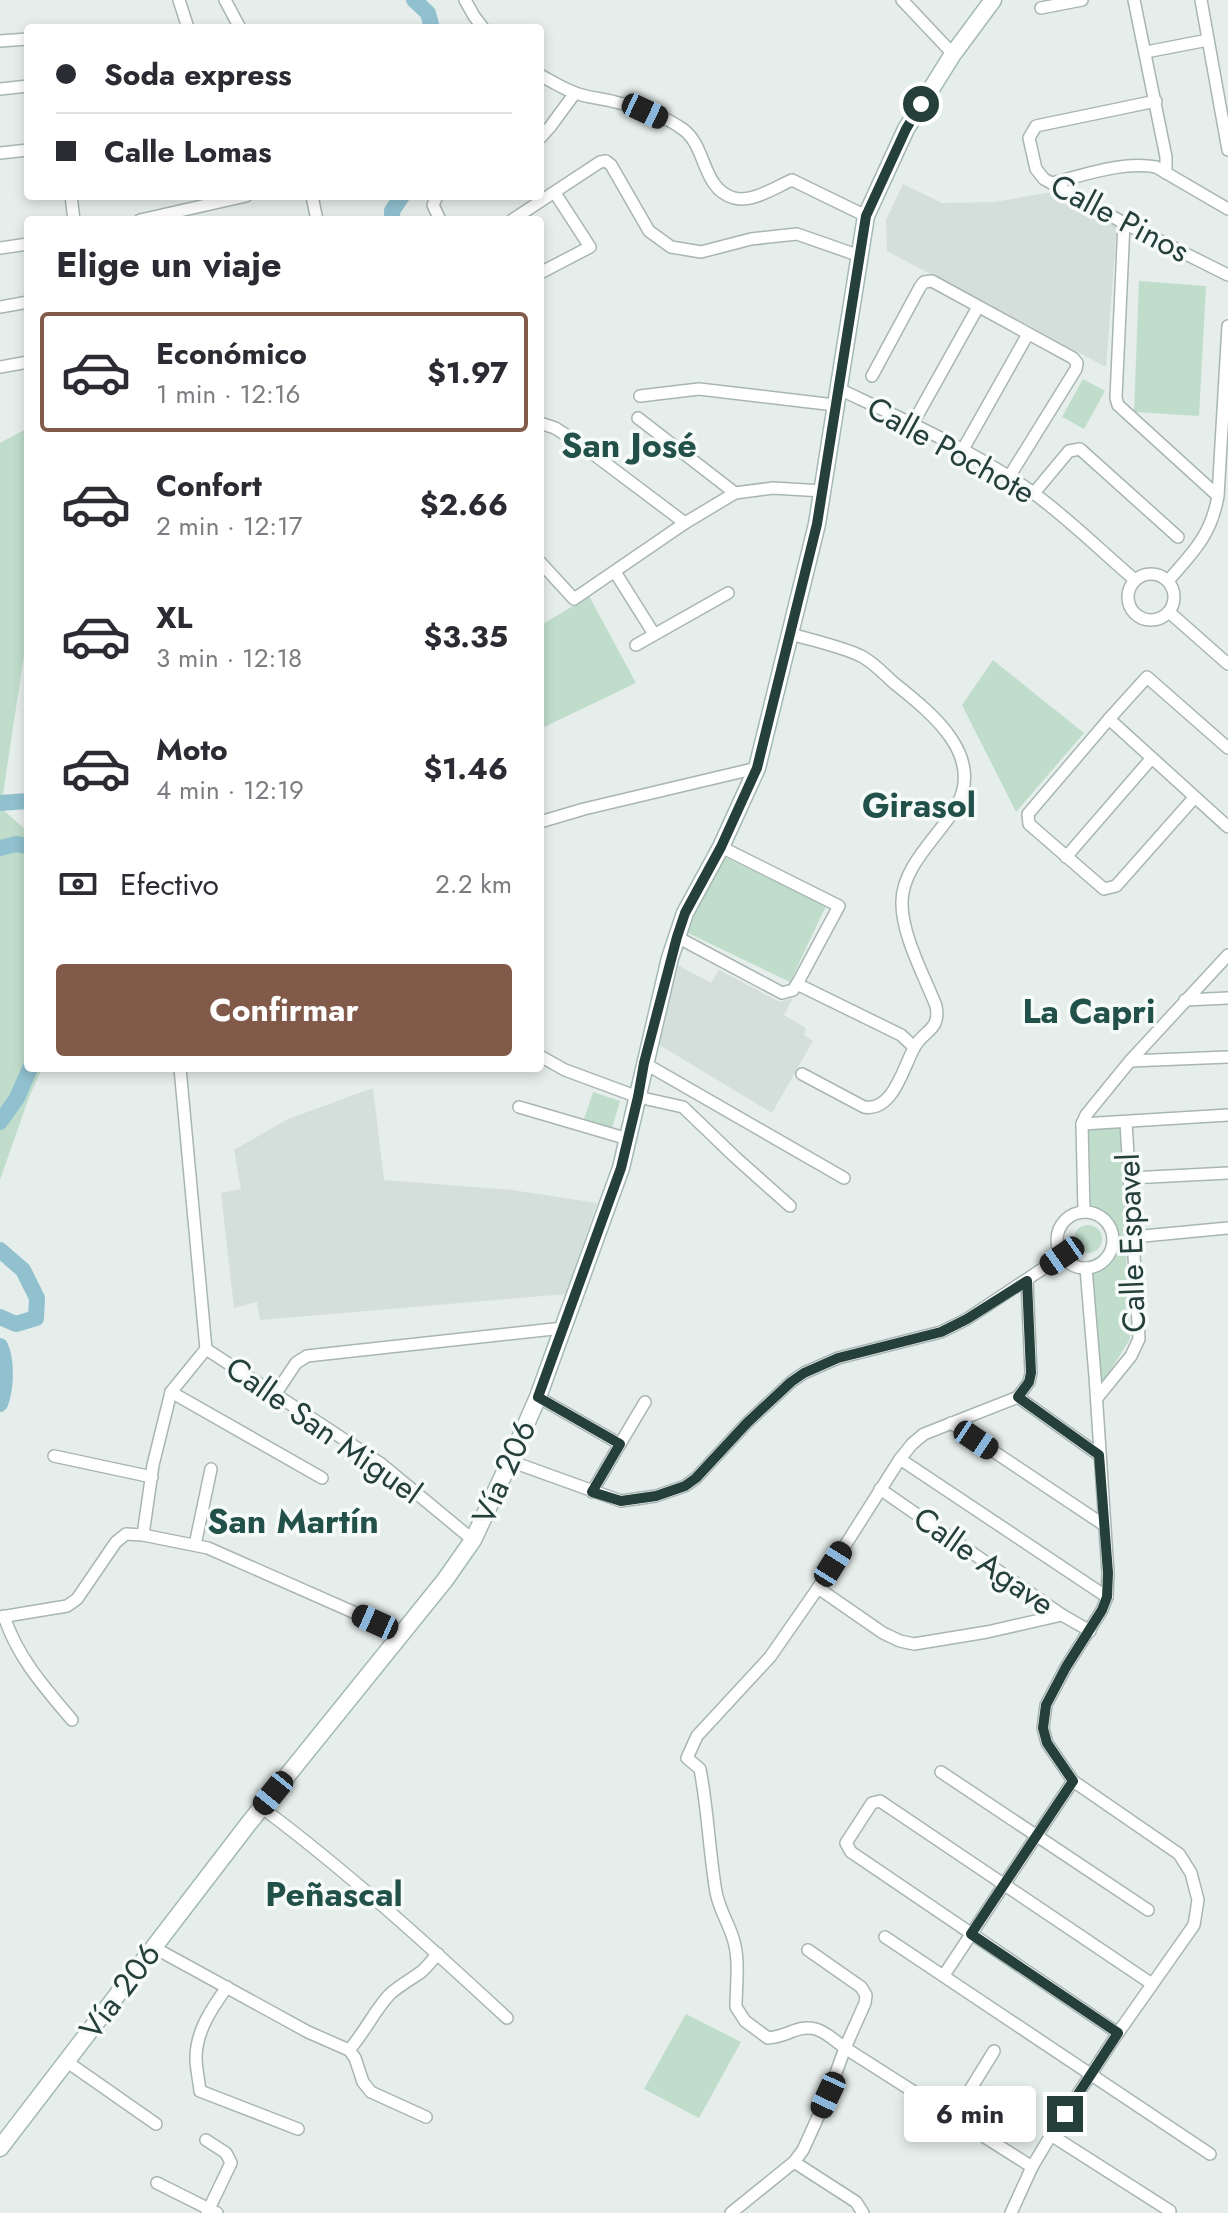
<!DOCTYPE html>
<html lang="es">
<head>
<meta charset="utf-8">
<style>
  :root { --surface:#fff; --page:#f7f7f7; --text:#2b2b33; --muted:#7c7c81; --line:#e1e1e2; --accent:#815a4a }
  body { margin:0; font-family:Jost,sans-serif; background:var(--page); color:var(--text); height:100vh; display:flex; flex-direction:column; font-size:30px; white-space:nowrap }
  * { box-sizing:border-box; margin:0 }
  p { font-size:26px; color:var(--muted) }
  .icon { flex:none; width:44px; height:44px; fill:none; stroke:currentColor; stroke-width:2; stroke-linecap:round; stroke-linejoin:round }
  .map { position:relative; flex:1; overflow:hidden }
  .drawer { position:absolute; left:24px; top:216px; width:520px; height:856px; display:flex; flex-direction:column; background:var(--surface); border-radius:8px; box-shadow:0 4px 12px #0003 }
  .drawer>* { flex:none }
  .hud { position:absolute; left:24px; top:24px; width:520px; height:176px; border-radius:8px; box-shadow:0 4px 12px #0003; display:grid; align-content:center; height:176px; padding:0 32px; background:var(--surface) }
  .end { position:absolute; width:36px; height:36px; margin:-18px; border:10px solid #253f3b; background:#fff; box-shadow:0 0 0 4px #fff }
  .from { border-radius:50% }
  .bubble { position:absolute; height:56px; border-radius:8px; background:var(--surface); box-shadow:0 4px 12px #0003; font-size:26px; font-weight:700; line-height:56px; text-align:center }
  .car { position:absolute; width:24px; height:48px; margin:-24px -12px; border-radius:10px; box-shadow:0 0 6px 2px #0007; background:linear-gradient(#222 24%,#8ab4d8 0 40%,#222 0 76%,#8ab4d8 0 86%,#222 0) }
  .hud b { display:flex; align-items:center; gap:28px; height:76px; font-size:30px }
  .hud b+b { border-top:2px solid var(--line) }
  .hud i { width:20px; height:20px; background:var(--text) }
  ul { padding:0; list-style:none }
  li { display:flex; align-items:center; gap:24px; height:120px; margin:0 16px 12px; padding:0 16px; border:4px solid transparent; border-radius:8px }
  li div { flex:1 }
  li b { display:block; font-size:30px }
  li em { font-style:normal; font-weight:700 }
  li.selected { border-color:var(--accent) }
  li>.icon { width:72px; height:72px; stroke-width:1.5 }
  h2 { padding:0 32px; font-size:36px; line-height:96px }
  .pay { display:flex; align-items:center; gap:20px; height:88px; padding:0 32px; font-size:30px }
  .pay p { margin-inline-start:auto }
  .primary-button { display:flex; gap:16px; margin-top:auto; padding:16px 32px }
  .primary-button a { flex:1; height:92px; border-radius:8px; background:var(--accent); color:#fff; font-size:32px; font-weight:700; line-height:92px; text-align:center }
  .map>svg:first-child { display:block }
</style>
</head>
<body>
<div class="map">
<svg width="1228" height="2213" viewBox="0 0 1228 2213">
  <rect width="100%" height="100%" fill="#e6eeeb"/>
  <g fill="#d4deda">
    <polygon points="903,184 942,203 994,202 1053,192 1117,225 1106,367 887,251 886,220"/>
    <polygon points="674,963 711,983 719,970 780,1002 793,998 784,1015 806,1028 804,1035 813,1041 772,1113 653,1041"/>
    <polygon points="373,1088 384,1180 512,1190 597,1203 566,1294 260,1320 257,1302 234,1308 221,1193 241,1189 234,1150 288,1119"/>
  </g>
  <g fill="#c0ddcb">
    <polygon points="1139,281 1206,286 1199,416 1134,412"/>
    <polygon points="1083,379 1105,391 1084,429 1062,417"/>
    <polygon points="28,428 28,628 1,808 28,832 28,1068 42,1068 28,1100 0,1180 0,443"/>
    <polygon points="589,596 636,683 540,729 540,626"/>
    <polygon points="993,660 1084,733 1016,812 962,705"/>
    <polygon points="722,856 826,906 790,982 686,932"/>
    <polygon points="593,1092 620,1101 612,1128 584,1119"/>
    <path d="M1120 1126 1130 1339 1102 1384 1092 1272C1126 1256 1127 1222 1091 1208L1089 1127Z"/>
    <circle cx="1088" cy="1239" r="14"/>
    <polygon points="686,2014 741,2042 699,2118 644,2089"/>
  </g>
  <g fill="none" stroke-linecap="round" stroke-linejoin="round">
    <g stroke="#91c0cf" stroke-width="16">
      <polyline points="414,0 428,13 432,28"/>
      <polyline points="392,220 392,211 402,196"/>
      <polyline points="0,803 28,801"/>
      <polyline points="0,848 16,844 28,846"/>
      <polyline points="0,1122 17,1098 30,1068"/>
      <polyline points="0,1250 23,1270 37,1298 36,1318 16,1324 0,1317"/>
      <path d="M0 1346C7 1361 6 1388 0 1404"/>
    </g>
    <g stroke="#a8b6b3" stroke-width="14">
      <g id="minor">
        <polyline points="179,0 188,28"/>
        <polyline points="225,0 240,28"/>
        <polyline points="465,0 474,16 483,28"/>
        <polyline points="902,0 953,54"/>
        <polyline points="1134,0 1166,157 1166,173"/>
        <polyline points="1201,0 1228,150"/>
        <polyline points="1041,8 1082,0"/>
        <polyline points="0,41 28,39"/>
        <polyline points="1146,52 1208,40"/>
        <path d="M540 75C551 81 562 88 573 92 586 98 602 98 615 102 638 107 665 116 684 130 707 148 702 189 734 198 752 203 776 187 792 180L866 216"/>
        <polyline points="0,89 28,86"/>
        <polyline points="1156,101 1036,126 1029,138 1036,169 1044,179 1124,223 1228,275"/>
        <polyline points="540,138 550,127 575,93"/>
        <polyline points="0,153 28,150"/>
        <path d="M1052 183C1085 175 1122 161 1156 167L1228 209"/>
        <polyline points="71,196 74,220"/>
        <polyline points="312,196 317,220"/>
        <polyline points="437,196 433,205 440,220"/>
        <polyline points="140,220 246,196"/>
        <polyline points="512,220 600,162 606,161 611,165 649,231 671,247 701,252 751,239 797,234 860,256"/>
        <polyline points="1124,223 1116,398 1118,405 1218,496"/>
        <polyline points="0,248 28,244"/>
        <polyline points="540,273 590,247 555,193"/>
        <polyline points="0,307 28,302"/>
        <polyline points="0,367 28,362"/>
        <polyline points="872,376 920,287 924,282 932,281 1073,358 1077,363 1076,369 1009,477"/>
        <path d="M837 388C900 418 976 452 1032 492 1068 518 1101 551 1135 580"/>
        <polyline points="640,396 699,389 835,405"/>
        <polyline points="638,418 735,493"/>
        <polyline points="540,423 555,428 580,444 685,523"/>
        <polyline points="912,425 978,307"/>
        <polyline points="962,451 1028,334"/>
        <polyline points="1034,493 1069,451 1080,449 1178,537"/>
        <polyline points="540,562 574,599 685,523 735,493 773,488 823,491"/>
        <polyline points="615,572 654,634"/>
        <circle cx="1151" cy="597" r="23"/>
        <path d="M1168 581C1193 552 1211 536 1218 496L1228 326"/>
        <polyline points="1169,612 1228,664"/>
        <path d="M791 634C811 640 843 647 861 656 873 662 884 674 894 683 930 712 986 755 956 807 939 836 903 865 902 901 901 934 924 975 936 1006 941 1031 923 1030 914 1048 903 1068 893 1112 864 1107L802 1074"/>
        <polyline points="636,645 728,593"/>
        <polyline points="1109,719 1028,814 1029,824 1104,889 1116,886 1194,798"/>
        <polyline points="1228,748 1147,677 1109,719 1228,827"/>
        <polyline points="540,822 584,809 757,768"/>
        <polyline points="721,847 839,906 797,984"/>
        <polyline points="1066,857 1151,759"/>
        <polyline points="677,937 782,993 793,990 797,984 901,1035 914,1047"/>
        <polyline points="1185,1000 1228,998"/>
        <polyline points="540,1056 565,1070 638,1097 683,1107 735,1157 790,1206"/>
        <polyline points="1130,1061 1228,1057"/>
        <polyline points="644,1063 844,1178"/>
        <polyline points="180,1068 206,1349 380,1463 473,1540"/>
        <polyline points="519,1107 628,1139"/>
        <polyline points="1082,1124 1228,1115"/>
        <polyline points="1130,1178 1228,1173"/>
        <polyline points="1084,1212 1082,1124 1086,1115 1130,1061 1228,955"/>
        <circle cx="1085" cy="1240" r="28"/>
        <polyline points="1133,1237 1228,1228"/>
        <path d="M1027 1281 1031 1373 1029 1382 1018 1397 924 1434 912 1444 900 1459 818 1588 770 1657 697 1736 687 1758 700 1769C708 1810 709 1851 716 1892 719 1909 728 1922 733 1938 740 1959 736 1985 736 2007L745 2021 768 2038C778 2037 784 2035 793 2031 817 2022 827 2035 845 2048L1032 2167"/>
        <polyline points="171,1392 322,1478"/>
        <polyline points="276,1393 296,1363 307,1356 563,1328"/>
        <polyline points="538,1397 620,1444 592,1492"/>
        <polyline points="1018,1397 1099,1455"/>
        <polyline points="1097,1398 1131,1356 1139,1339 1126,1122"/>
        <polyline points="951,1423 1104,1525"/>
        <polyline points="620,1444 645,1402"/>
        <polyline points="54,1456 152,1477"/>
        <polyline points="900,1459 1107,1597"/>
        <polyline points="510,1461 621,1501 656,1496 685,1486 696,1478 747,1423 791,1382 804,1373 838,1358 941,1332 967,1319 1062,1256"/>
        <polyline points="880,1489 1062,1615 1090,1631"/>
        <polyline points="143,1535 153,1465 171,1392 206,1349"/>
        <polyline points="195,1545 211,1469"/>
        <polyline points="818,1588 883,1633 900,1641 914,1644 987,1632 1062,1615"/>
        <path d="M4 1616C17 1657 45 1688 72 1720"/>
        <polyline points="0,1617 67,1606 77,1599 116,1542 126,1534 143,1535 208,1548 403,1634"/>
        <polyline points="941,1772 1148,1910"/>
        <path d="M261 1807C348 1872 428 1945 507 2018"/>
        <polyline points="885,1937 1210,2154"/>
        <polyline points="153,1947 308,2032 349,2050 355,2058 363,2082 371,2092 426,2117"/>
        <polyline points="944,1975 1073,1781"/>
        <path d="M227 1987C212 2008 196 2031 196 2058 196 2069 199 2080 200 2091L298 2129"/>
        <polyline points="1118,2033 851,1852 846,1843 872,1803 880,1801 1152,1984"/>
        <path d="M349 2050C365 2032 374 2011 390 1994 400 1985 410 1980 421 1972 427 1967 432 1960 438 1954"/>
        <polyline points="66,2061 156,2124"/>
        <polyline points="954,2116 994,2051"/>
        <polyline points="1051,2135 1170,2211"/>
        <polyline points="206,2140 226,2153 231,2163 207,2213"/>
        <polyline points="794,2162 856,2202 863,2213"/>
        <polyline points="157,2183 217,2213"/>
        <polyline points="731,2213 794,2162 803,2150 828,2095 845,2048 865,2003 866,1995 861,1987 808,1950"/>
        <polyline points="1011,2213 1032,2167 1051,2135 1118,2033 1194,1925 1198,1900 1191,1873 1179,1854 1073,1781 1047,1743 1043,1728 1046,1705 1066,1667 1102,1610 1107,1597 1108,1573 1095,1376 1086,1268"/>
      </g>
    </g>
    <g stroke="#a4b9b4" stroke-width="19">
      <polyline id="secondary" points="0,2148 249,1823 445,1580 473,1540 510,1461 538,1397 621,1168 670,958 685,913 721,847 757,768 817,524 866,216 906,129 953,54 993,0"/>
    </g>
    <use href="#minor" stroke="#fff" stroke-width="11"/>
    <use href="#secondary" stroke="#fff" stroke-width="16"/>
  </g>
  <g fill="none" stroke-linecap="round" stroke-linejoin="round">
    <polyline stroke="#253f3b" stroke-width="10" points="921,104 906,129 866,216 817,524 757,768 721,847 685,913 677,937 644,1063 638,1097 621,1168 538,1397 620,1444 592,1492 621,1501 656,1496 685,1486 696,1478 747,1423 791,1382 804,1373 838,1358 941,1332 967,1319 1027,1281 1031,1373 1029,1382 1018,1397 1099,1455 1108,1573 1107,1597 1102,1610 1066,1667 1046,1705 1043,1728 1047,1743 1073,1781 971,1934 1118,2033 1065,2114"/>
  </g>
  <g text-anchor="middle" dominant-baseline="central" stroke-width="7" stroke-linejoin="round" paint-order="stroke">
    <g font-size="32" fill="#253f3b" stroke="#f6faf9">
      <text transform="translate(1120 218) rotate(28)">Calle Pinos</text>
      <text transform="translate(951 450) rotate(29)">Calle Pochote</text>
      <text transform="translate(1131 1243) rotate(-92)">Calle Espavel</text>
      <text transform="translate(324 1430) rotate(35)">Calle San Miguel</text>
      <text transform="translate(504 1472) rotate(-66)">Vía 206</text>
      <text transform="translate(984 1561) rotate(35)">Calle Agave</text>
      <text transform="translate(120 1991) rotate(-53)">Vía 206</text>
    </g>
    <g font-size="34" font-weight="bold" fill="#225149" stroke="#f6faf9">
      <text x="629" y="445">San José</text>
      <text x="919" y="805">Girasol</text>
      <text x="1089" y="1011">La Capri</text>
      <text x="293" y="1521">San Martín</text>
      <text x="334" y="1894">Peñascal</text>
    </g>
  </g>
</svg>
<i class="end from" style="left:921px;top:104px"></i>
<i class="end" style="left:1065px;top:2114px"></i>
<div class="bubble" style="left:904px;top:2086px;width:132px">6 min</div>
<i class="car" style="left:645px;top:111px;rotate:115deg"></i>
<i class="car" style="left:1062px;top:1256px;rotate:235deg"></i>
<i class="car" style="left:976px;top:1440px;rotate:124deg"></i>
<i class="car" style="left:833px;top:1564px;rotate:32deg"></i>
<i class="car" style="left:375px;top:1622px;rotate:294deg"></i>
<i class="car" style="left:273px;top:1793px;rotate:219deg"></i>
<i class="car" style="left:828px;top:2095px;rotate:205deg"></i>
<div class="hud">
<b><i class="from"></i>Soda express</b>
<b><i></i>Calle Lomas</b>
</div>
<section class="drawer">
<h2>Elige un viaje</h2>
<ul>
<li class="selected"><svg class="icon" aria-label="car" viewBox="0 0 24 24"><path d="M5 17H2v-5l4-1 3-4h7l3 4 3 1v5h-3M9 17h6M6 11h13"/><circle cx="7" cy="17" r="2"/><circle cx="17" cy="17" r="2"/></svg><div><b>Económico</b><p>1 min · 12:16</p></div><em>$1.97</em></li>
<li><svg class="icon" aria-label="car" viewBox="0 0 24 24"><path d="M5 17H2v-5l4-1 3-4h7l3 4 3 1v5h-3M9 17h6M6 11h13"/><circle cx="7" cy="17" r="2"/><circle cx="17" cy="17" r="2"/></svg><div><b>Confort</b><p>2 min · 12:17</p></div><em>$2.66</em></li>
<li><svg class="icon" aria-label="car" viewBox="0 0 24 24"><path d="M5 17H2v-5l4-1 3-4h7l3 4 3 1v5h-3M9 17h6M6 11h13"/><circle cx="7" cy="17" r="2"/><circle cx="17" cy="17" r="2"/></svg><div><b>XL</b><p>3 min · 12:18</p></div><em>$3.35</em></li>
<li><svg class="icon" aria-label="car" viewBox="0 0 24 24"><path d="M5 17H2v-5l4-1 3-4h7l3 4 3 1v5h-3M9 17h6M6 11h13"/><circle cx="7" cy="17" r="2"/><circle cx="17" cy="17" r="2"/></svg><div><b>Moto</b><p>4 min · 12:19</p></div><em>$1.46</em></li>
</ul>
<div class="pay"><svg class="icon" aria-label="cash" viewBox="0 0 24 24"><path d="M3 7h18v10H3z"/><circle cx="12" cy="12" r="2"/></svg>Efectivo<p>2.2 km</p></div>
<div class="primary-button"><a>Confirmar</a></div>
</section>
</div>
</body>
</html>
